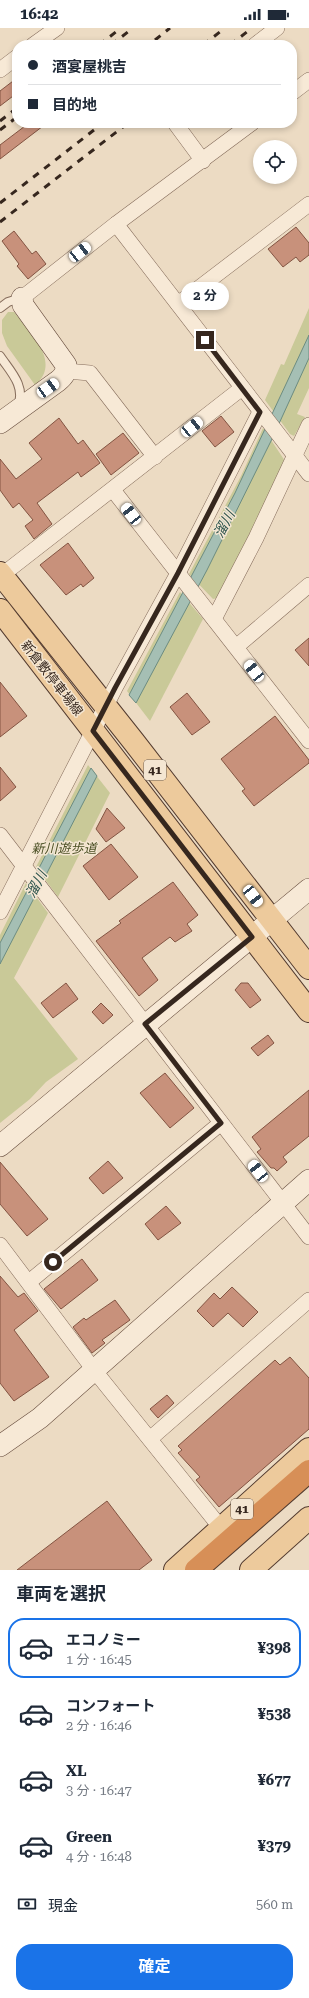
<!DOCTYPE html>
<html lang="ja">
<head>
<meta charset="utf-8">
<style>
  :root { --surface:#fff; --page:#f2f2f3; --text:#1f2937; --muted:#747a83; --line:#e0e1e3; --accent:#1a73e8 }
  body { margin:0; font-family:"Roboto Serif","Noto Sans JP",serif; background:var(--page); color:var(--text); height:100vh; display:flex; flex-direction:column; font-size:15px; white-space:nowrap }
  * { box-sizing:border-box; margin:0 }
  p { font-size:13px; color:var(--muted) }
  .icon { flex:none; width:22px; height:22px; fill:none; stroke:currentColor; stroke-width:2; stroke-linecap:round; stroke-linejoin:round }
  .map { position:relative; height:1542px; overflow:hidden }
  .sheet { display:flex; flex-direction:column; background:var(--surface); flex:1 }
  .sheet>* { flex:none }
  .top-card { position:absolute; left:12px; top:12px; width:285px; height:88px; border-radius:16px; box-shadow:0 2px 6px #0003; display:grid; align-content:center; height:88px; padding:0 16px; background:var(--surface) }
  .fabs { position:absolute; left:253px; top:112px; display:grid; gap:8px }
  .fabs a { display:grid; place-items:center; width:44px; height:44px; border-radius:50%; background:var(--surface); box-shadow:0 2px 6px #0003; font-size:20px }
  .end { position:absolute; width:18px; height:18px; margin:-9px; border:5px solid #36271e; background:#fff; box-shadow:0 0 0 2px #fff }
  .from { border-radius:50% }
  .bubble { position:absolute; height:28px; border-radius:14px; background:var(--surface); box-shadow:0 2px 6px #0003; font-size:13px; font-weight:700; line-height:28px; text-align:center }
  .car { position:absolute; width:12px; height:24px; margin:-12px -6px; border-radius:5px; box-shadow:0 0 3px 1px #0007; background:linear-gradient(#fff 24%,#345 0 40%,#fff 0 76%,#345 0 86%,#fff 0) }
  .top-card b { display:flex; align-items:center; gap:14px; height:38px; font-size:15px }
  .top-card b+b { border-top:1px solid var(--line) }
  .top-card i { width:10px; height:10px; background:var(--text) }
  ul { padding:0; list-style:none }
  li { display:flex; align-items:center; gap:12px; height:60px; margin:0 8px 6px; padding:0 8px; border:2px solid transparent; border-radius:16px }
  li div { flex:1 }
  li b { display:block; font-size:15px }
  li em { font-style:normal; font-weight:700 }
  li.selected { border-color:var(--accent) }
  li>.icon { width:36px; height:36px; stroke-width:1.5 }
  h2 { padding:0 16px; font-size:18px; line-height:48px }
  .pay { display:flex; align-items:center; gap:10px; height:44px; padding:0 16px; font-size:15px }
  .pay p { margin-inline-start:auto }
  .button { display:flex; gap:8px; margin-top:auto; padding:8px 16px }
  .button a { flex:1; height:46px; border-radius:16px; background:var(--accent); color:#fff; font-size:16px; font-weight:700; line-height:46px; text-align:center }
  .status { display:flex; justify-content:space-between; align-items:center; height:28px; padding:0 20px; background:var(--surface); direction:ltr }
  .status svg { height:11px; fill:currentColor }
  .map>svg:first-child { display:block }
</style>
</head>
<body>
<div class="status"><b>16:42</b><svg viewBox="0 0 49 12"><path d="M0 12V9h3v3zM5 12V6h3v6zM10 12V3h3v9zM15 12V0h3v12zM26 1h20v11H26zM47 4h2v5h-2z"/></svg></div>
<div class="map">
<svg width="309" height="1542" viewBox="0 0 309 1542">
  <rect width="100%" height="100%" fill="#ecdbc3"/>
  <g fill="#c9c998">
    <polygon points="309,280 309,360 297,386 305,389 294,408 290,406 265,372 281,336 284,337"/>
    <path d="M8 284H14C29 303 63 335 35 357L7 318 2 305V292Z"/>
    <polygon points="263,400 285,433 262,486 217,570 213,571 189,546 241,448"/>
    <polygon points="180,564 203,591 150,693 127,663"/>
    <polygon points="88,737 110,765 58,869 36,839"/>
    <polygon points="26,855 48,885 14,950 78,1031 46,1054 30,1071 0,1095 0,907"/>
  </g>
  <g fill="#a5bfb4" stroke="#6c8c81">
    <polygon points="309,307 309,330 272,411 207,542 136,675 129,667 235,465"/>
    <polygon points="91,740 97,748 0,936 0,915"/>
  </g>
  <g fill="#c8917b" stroke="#835442">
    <polygon points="17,50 17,65 0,78 0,63"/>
    <polygon points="29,95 47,95 0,131 0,117"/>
    <polygon points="296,199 309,215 309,227 300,234 296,229 283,239 268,221"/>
    <polygon points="14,203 32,226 36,223 46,236 28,251 17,238 19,236 2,213"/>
    <polygon points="221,388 234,404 215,419 202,403"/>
    <polygon points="59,390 78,416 83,412 100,435 81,449 78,444 37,475 52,496 34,511 25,498 33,492 19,475 13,480 0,462 0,431 16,451 42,431 29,415"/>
    <polygon points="123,405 139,425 111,447 96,426"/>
    <polygon points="68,515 94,550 83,559 81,556 66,567 40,537"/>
    <polygon points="309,610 309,638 295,622"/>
    <polygon points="0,654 27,688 0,709"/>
    <polygon points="187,665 210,694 192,707 170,679"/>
    <polygon points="275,688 309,732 309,735 254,778 242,763 245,761 221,731"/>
    <polygon points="0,739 16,759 0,773"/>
    <polygon points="107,780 125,800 106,814 96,801"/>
    <polygon points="111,816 138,849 109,872 83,838"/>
    <polygon points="173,854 198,887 187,896 192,903 175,914 170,909 142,930 158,952 139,968 96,913 121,895 119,893"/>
    <polygon points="66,955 78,971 53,990 41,975"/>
    <polygon points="241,955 248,955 261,972 250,980 235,962"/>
    <polygon points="101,975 113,987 103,996 92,984"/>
    <polygon points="268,1007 274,1015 258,1028 251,1020"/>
    <polygon points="165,1045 194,1080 170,1100 140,1065"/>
    <polygon points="309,1062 309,1108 283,1129 287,1134 277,1143 274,1140 271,1140 257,1124 261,1121 252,1109"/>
    <polygon points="108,1133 123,1150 103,1166 89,1150"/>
    <polygon points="0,1134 48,1191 27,1208 0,1176"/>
    <polygon points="166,1178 181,1195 158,1212 145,1196"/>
    <polygon points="82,1231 98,1252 61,1281 44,1261"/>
    <polygon points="0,1248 18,1269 24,1265 38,1283 14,1302 49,1349 14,1373 0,1355"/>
    <polygon points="232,1259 258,1284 243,1299 228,1285 213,1299 197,1283 214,1265 220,1271"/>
    <polygon points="115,1272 130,1292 102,1312 105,1315 92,1325 73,1299 84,1290 86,1292"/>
    <polygon points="290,1329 309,1350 309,1401 219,1479 196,1452 200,1449 178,1425 182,1422 178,1418 275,1332 280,1337"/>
    <polygon points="167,1367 174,1375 158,1390 150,1381"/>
    <polygon points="107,1473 152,1532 139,1542 17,1542"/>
  </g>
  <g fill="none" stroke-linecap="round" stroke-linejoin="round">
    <g stroke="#856c5b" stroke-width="10">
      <g id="lane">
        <polyline points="0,280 8,274 21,270"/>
        <path d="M0 328C10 343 26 358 18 378"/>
      </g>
    </g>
    <g stroke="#856c5b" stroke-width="16">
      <g id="street">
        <polyline points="33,17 57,0"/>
        <polyline points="255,17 277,0"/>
        <polyline points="0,42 17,29"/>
        <polyline points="292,65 309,52"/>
        <polyline points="175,95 203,133"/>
        <polyline points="116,196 309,446"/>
        <polyline points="22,270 116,196 252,95"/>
        <polyline points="178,276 309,176"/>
        <polyline points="66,343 90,345 155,429"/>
        <polyline points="113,462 309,713"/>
        <polyline points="2,547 242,360"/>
        <polyline points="214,591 256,510 309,397"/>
        <polyline points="236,619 309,557"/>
        <polyline points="0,807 309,1209"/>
        <polyline points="0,884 115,660 178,545 260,384"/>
        <polyline points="0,1217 94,1342 221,1500"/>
        <polyline points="29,1254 221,1095"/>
        <polyline points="151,1410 309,1272"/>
      </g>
    </g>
    <g stroke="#674d3e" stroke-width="22">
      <g id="secondary">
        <path d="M0 395 58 353C64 348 66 345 66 337L23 277 22 270"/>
        <polyline points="0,1118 309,861"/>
        <polyline points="0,1418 40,1390 309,1152"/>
      </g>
    </g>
    <g stroke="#533b2f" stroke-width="24">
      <g id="primary">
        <polyline points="0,545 134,714 309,940"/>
        <polyline points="0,582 309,983"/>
        <polyline points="175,1542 309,1421"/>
        <polyline points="251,1542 309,1490"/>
      </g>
    </g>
    <g stroke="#533b2f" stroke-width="24">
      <polyline id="highway" points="196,1542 309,1443"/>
    </g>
    <use href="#lane" stroke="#f7e9d6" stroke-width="8"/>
    <use href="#street" stroke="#f7e9d6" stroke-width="15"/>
    <use href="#secondary" stroke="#f7e9d6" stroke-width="21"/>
    <use href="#primary" stroke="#edca9c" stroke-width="22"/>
    <use href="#highway" stroke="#d78f57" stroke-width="22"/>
    <g stroke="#36271e" stroke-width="3" stroke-dasharray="7 7" stroke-linecap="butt">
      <polyline points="155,12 170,0"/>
      <polyline points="99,17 121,0"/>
      <polyline points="111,17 133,0"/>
      <polyline points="203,17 225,0"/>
      <polyline points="230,17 252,0"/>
      <polyline points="0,93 17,80"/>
      <polyline points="0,102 17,89"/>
      <polyline points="0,175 103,95"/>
      <polyline points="0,194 128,95"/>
    </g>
  </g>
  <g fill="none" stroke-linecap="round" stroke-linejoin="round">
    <polyline stroke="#36271e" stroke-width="5" points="53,1234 221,1095 145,996 252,909 93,703 115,660 178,545 260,384 205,312"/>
  </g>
  <g text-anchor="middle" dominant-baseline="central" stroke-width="3" stroke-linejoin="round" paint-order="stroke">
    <g fill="#f4e6d2" stroke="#6f6054" stroke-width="1">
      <rect x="144" y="732" width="22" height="20" rx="3"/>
      <rect x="231" y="1471" width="22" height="20" rx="3"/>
    </g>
    <g font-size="12" font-weight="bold" fill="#36271e">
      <text x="155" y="742">41</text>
      <text x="242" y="1481">41</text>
    </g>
    <g font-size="13" fill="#36271e" stroke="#f4e6d2">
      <text transform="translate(52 650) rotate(52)">新倉敷停車場線</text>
    </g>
    <g font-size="13" font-style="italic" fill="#4c5126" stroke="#f4e6d2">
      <text x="64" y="820">新川遊歩道</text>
    </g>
    <g font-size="14" font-style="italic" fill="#2e554e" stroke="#f4e6d2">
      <text transform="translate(224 496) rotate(-62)">溜川</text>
      <text transform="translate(36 856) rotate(-62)">溜川</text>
    </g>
  </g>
</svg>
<div class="fabs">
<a><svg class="icon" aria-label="locate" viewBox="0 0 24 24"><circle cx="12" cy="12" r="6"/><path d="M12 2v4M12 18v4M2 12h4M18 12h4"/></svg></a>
</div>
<i class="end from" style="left:53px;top:1234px"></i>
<i class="end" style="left:205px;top:312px"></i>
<div class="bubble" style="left:181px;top:254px;width:48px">2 分</div>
<i class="car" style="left:80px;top:224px;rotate:52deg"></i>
<i class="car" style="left:48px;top:360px;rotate:55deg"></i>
<i class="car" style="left:192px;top:399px;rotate:51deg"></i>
<i class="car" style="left:131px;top:486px;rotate:322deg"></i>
<i class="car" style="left:254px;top:643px;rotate:322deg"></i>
<i class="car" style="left:253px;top:868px;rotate:142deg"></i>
<i class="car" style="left:258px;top:1143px;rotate:322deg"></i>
<div class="top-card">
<b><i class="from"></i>酒宴屋桃吉</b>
<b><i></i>目的地</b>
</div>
</div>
<section class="sheet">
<h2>車両を選択</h2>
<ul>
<li class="selected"><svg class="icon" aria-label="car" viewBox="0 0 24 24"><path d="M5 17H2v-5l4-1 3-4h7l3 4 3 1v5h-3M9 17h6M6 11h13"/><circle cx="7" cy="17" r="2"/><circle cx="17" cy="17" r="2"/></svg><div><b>エコノミー</b><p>1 分 · 16:45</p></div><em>¥398</em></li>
<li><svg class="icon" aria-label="car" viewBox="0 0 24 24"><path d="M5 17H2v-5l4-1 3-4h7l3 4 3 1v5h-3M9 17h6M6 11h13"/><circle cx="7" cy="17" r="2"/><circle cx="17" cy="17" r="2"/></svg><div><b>コンフォート</b><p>2 分 · 16:46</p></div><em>¥538</em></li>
<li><svg class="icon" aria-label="car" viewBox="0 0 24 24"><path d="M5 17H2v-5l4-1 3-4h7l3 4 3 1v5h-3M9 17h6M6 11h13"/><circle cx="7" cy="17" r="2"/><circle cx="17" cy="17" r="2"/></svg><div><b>XL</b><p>3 分 · 16:47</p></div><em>¥677</em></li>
<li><svg class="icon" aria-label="car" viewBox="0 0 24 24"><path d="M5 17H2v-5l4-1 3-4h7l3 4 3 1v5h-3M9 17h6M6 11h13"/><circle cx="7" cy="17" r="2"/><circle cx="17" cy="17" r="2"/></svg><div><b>Green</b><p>4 分 · 16:48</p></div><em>¥379</em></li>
</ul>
<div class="pay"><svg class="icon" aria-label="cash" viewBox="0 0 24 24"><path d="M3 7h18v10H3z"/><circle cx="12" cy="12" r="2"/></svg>現金<p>560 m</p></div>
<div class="button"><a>確定</a></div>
</section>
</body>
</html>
